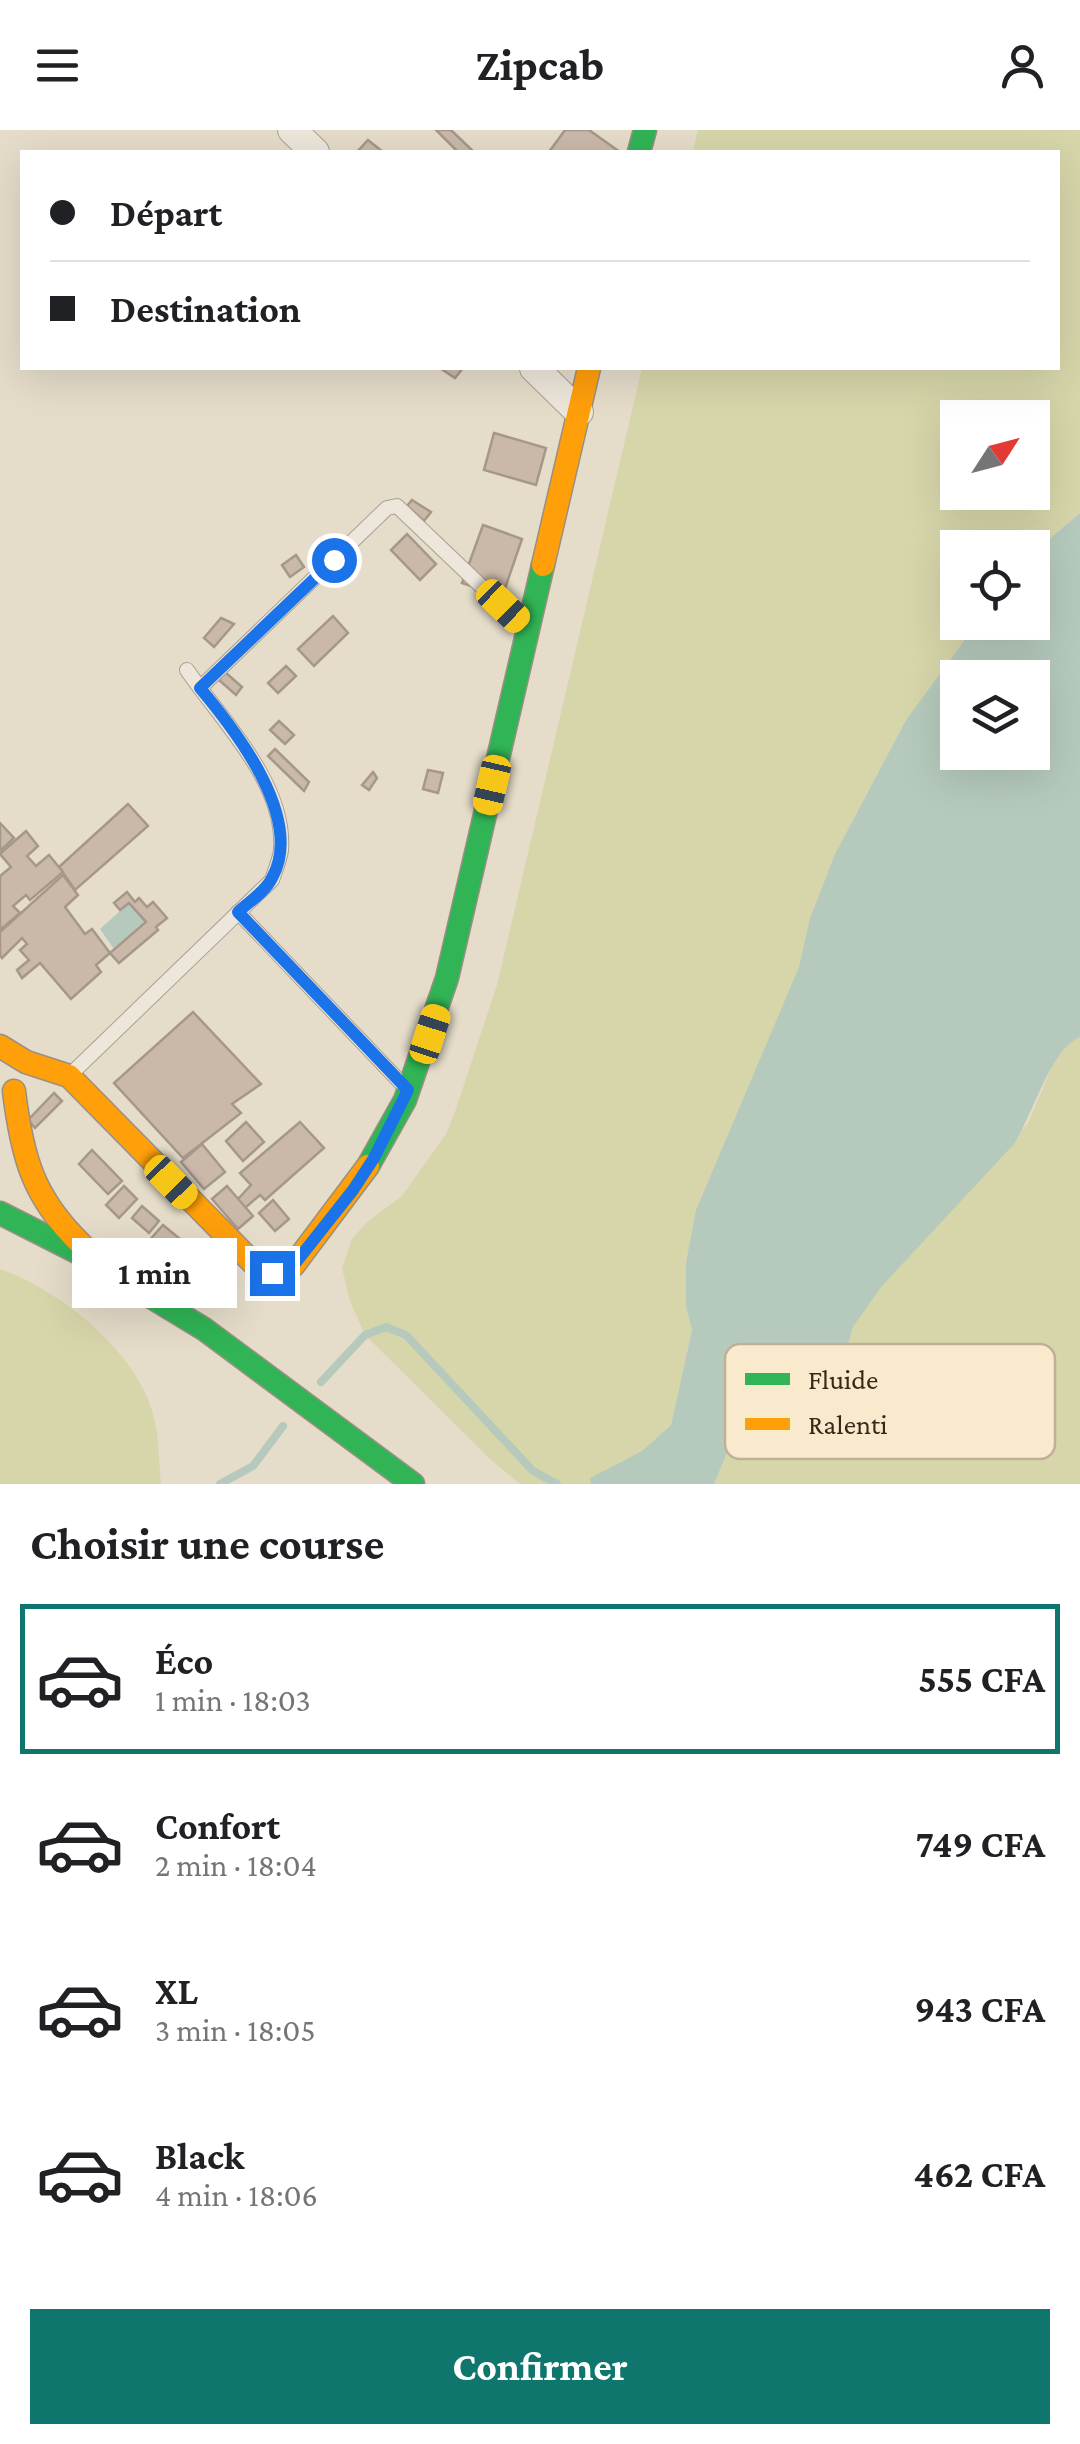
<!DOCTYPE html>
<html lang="fr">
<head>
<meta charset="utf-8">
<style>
  :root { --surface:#fff; --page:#f2f2f2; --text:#202124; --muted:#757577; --line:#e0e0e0; --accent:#0f766e }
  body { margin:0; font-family:"Crimson Pro",serif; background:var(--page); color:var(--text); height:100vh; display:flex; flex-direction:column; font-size:38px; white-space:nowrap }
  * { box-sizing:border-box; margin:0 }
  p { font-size:32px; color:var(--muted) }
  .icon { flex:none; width:55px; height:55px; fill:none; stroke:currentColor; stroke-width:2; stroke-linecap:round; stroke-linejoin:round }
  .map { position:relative; height:1354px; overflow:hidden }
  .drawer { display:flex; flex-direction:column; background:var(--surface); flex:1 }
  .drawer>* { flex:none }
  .top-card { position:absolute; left:20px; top:20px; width:1040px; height:220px; border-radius:0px; box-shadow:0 10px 40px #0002; display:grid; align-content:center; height:220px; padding:0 30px; background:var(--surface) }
  .needle { width:65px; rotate:54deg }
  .controls { position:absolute; left:940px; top:270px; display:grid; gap:20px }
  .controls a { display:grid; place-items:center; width:110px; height:110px; border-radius:0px; background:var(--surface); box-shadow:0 10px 40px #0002; font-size:50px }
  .end { position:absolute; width:45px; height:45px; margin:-22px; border:12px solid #1a73e8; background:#fff; box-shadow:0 0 0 5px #fff }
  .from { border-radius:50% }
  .bubble { position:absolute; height:70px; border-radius:0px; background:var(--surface); box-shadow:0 10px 40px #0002; font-size:32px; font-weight:700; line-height:70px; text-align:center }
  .car { position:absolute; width:30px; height:60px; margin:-30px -15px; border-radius:12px; box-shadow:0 0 8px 2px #0007; background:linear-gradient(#f5c518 24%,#345 0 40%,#f5c518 0 76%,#345 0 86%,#f5c518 0) }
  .top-card b { display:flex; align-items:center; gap:35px; height:95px; font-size:38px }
  .top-card b+b { border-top:2px solid var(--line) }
  .top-card i { width:25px; height:25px; background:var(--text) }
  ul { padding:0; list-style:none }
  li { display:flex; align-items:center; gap:30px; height:150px; margin:0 20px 15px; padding:0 10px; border:5px solid transparent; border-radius:0px }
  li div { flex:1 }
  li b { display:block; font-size:38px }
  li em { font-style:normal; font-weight:700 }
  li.current { border-color:var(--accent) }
  li>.icon { width:90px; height:90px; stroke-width:1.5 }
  h2 { padding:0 30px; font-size:45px; line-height:120px }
  .primary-button { display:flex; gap:20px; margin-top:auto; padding:20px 30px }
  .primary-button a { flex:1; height:115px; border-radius:0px; background:var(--accent); color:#fff; font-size:40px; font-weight:700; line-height:115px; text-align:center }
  header { display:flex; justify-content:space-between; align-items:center; height:130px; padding:0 30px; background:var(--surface); font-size:45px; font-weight:700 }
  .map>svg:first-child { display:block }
</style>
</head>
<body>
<header><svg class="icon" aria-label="menu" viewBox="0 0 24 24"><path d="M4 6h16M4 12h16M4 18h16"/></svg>Zipcab<svg class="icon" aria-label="person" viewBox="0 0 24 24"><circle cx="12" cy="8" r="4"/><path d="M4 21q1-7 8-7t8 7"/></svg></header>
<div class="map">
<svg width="1080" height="1354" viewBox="0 0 1080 1354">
  <rect width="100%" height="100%" fill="#e5dcc9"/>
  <g fill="#d7d6aa" fill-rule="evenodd">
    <path d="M698 0H1080V383L1033 423 1032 418H958V492L977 493 906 590 835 724 810 788 800 837 696 1080 686 1132V1177L692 1200 671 1295 642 1321 591 1348V1354H520L490 1329 365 1205 350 1171 342 1138 352 1109 367 1092 402 1066 446 1004 455 982 497 855 642 238H1058V22H693ZM958 288H1032V362H958Z"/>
    <polygon points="1080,907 1080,1354 714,1354 734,1306 749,1282 767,1268 834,1231 847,1218 853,1197 882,1156 1028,993 1054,932 1068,912"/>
    <path d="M0 1139C62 1161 142 1225 155 1292 159 1312 159 1334 161 1354H0Z"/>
  </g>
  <g fill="#b5cabc" fill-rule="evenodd">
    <path d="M1080 383V907C1050 919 1033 986 1013 1015L882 1156 853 1197 847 1218 834 1231 767 1268 749 1282 734 1306 714 1354H591L590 1348 642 1321 671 1295 692 1200 686 1177V1132L696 1080 799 837 810 788 835 724 906 590 977 493 1032 492 1033 423ZM958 548H1032V622H958Z"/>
    <polygon points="129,773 146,792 114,819 100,799"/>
  </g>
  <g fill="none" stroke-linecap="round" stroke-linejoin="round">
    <g stroke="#b5cabc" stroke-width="8">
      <polyline points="321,1252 365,1205 386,1197 406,1205 533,1341 557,1354"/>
      <polyline points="220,1354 253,1336 283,1296"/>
    </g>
  </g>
  <g fill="#cab9a9" stroke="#a59789" stroke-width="2.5">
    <polygon points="436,0 451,0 474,22 458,22"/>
    <polygon points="565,0 589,0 620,22 549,22"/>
    <polygon points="368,10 383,22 357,22"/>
    <polygon points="440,238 463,238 455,248"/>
    <polygon points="494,303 546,318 536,355 484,340"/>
    <polygon points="412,370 431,382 424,391 407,376"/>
    <polygon points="483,395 522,409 502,467 462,453"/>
    <polygon points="407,404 436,434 420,450 391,420"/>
    <polygon points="296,425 304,437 290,447 282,435"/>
    <polygon points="333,486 348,503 314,536 298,519"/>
    <polygon points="221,488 234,494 214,517 204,508"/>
    <polygon points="286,536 296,546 278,563 268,553"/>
    <polygon points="225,542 242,557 236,565 219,550"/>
    <polygon points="279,591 294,605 285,614 270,600"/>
    <polygon points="275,619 309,652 304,661 268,626"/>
    <polygon points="428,640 443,643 438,663 423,659"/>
    <polygon points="373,642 377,648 369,660 362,655"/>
    <polygon points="128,674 148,696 75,760 59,737"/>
    <polygon points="0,693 14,708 0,721"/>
    <polygon points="26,701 38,716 27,726 36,736 49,725 63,742 30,770 26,765 13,776 20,783 0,800 0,746 11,737 0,724"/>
    <polygon points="63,745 78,765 65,777 85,804 92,799 110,823 96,835 101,842 71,869 40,833 22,848 17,840 29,830 20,820 27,814 22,808 2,828 0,825 0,802"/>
    <polygon points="127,762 135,772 139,768 147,777 153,772 167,788 156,797 158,800 119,833 110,823 146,792 129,773 120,780 114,773"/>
    <polygon points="193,882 261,954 232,974 241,983 183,1028 114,953"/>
    <polygon points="54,963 62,971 35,998 28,990"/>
    <polygon points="246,992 264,1012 243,1031 226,1011"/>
    <polygon points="300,992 324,1018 265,1070 260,1065 245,1078 238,1069 251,1055 240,1043"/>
    <polygon points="202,1014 225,1042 204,1059 181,1032"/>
    <polygon points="92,1020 122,1051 108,1064 79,1034"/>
    <polygon points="124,1056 137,1069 119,1088 106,1075"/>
    <polygon points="227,1056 253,1086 238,1099 212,1069"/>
    <polygon points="273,1070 289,1089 275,1101 259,1083"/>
    <polygon points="142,1076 159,1091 149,1103 132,1088"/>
    <polygon points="163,1095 192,1119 177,1137 148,1112"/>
  </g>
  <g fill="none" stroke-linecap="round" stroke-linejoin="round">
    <g stroke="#aaa093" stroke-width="16">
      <g id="lane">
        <polyline points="200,558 387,378 397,376 523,496"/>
        <polyline points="238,782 403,955"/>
        <path d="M70 945 272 750C275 741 280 729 281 720 286 653 221 590 187 540"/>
      </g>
    </g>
    <g stroke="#aaa093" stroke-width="30">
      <g id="street">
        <polyline points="292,0 315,22"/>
        <polyline points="534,238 579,282"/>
      </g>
    </g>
    <g stroke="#999083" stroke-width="25">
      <g id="fast">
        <polyline points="639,22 645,0"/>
        <polyline points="368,1036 405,970 447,848 543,435"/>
        <polyline points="0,1083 77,1122 204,1199 413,1354"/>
      </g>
    </g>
    <g stroke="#999083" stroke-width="25">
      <g id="slow">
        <polyline points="543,435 589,238"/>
        <polyline points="0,916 26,932 69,946 257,1137 271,1143 293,1136 368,1036"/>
        <path d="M14 961C22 1027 33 1068 82 1115"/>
      </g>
    </g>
    <use href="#lane" stroke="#ede6db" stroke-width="14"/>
    <use href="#street" stroke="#ede6db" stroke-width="28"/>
    <use href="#fast" stroke="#30b455" stroke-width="22"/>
    <use href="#slow" stroke="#ff9f0a" stroke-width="22"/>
  </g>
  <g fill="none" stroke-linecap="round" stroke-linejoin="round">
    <path stroke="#1a73e8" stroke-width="12" d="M272 1143 293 1136 353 1060 374 1028 408 960 238 782C249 772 266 761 272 748 305 689 236 601 200 558L334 430"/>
  </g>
  <rect x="725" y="1214" width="330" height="115" rx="15" fill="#f9eacd" stroke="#bfb097" stroke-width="2.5"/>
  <rect x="745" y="1243" width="45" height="12" fill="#30b455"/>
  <rect x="745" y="1288" width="45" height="12" fill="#ff9f0a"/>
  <g font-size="28" fill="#39281a">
    <text x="808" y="1259">Fluide</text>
    <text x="808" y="1304">Ralenti</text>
  </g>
</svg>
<div class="controls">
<a><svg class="needle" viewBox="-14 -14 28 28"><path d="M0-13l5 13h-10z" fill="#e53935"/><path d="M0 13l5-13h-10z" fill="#757577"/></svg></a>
<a><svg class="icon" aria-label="locate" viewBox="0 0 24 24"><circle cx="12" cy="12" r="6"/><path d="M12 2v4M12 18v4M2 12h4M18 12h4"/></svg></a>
<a><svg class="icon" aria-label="layers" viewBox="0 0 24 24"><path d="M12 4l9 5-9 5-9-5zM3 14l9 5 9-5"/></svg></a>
</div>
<i class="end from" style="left:334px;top:430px"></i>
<i class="end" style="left:272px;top:1143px"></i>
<div class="bubble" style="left:72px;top:1108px;width:165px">1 min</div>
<i class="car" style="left:503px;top:476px;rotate:134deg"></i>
<i class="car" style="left:492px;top:655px;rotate:193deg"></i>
<i class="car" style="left:430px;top:904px;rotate:18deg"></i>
<i class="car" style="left:171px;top:1052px;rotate:136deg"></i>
<div class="top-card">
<b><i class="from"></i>Départ</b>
<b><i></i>Destination</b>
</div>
</div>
<section class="drawer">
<h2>Choisir une course</h2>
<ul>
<li class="current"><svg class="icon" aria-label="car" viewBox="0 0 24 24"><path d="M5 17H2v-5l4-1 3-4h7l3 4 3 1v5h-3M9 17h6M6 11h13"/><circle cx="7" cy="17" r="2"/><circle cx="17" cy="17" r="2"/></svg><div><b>Éco</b><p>1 min · 18:03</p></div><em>555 CFA</em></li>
<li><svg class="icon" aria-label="car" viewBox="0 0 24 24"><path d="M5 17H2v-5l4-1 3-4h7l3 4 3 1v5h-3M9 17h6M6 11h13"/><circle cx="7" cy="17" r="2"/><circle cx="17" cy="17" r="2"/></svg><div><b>Confort</b><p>2 min · 18:04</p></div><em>749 CFA</em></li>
<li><svg class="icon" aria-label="car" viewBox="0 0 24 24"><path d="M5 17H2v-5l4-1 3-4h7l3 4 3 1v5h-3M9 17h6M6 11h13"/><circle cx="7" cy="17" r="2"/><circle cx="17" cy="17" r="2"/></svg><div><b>XL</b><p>3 min · 18:05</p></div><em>943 CFA</em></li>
<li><svg class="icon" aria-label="car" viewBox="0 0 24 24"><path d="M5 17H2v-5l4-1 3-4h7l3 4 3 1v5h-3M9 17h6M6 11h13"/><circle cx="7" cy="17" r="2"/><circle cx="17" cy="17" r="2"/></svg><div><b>Black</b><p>4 min · 18:06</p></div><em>462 CFA</em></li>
</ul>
<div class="primary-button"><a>Confirmer</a></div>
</section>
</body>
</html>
